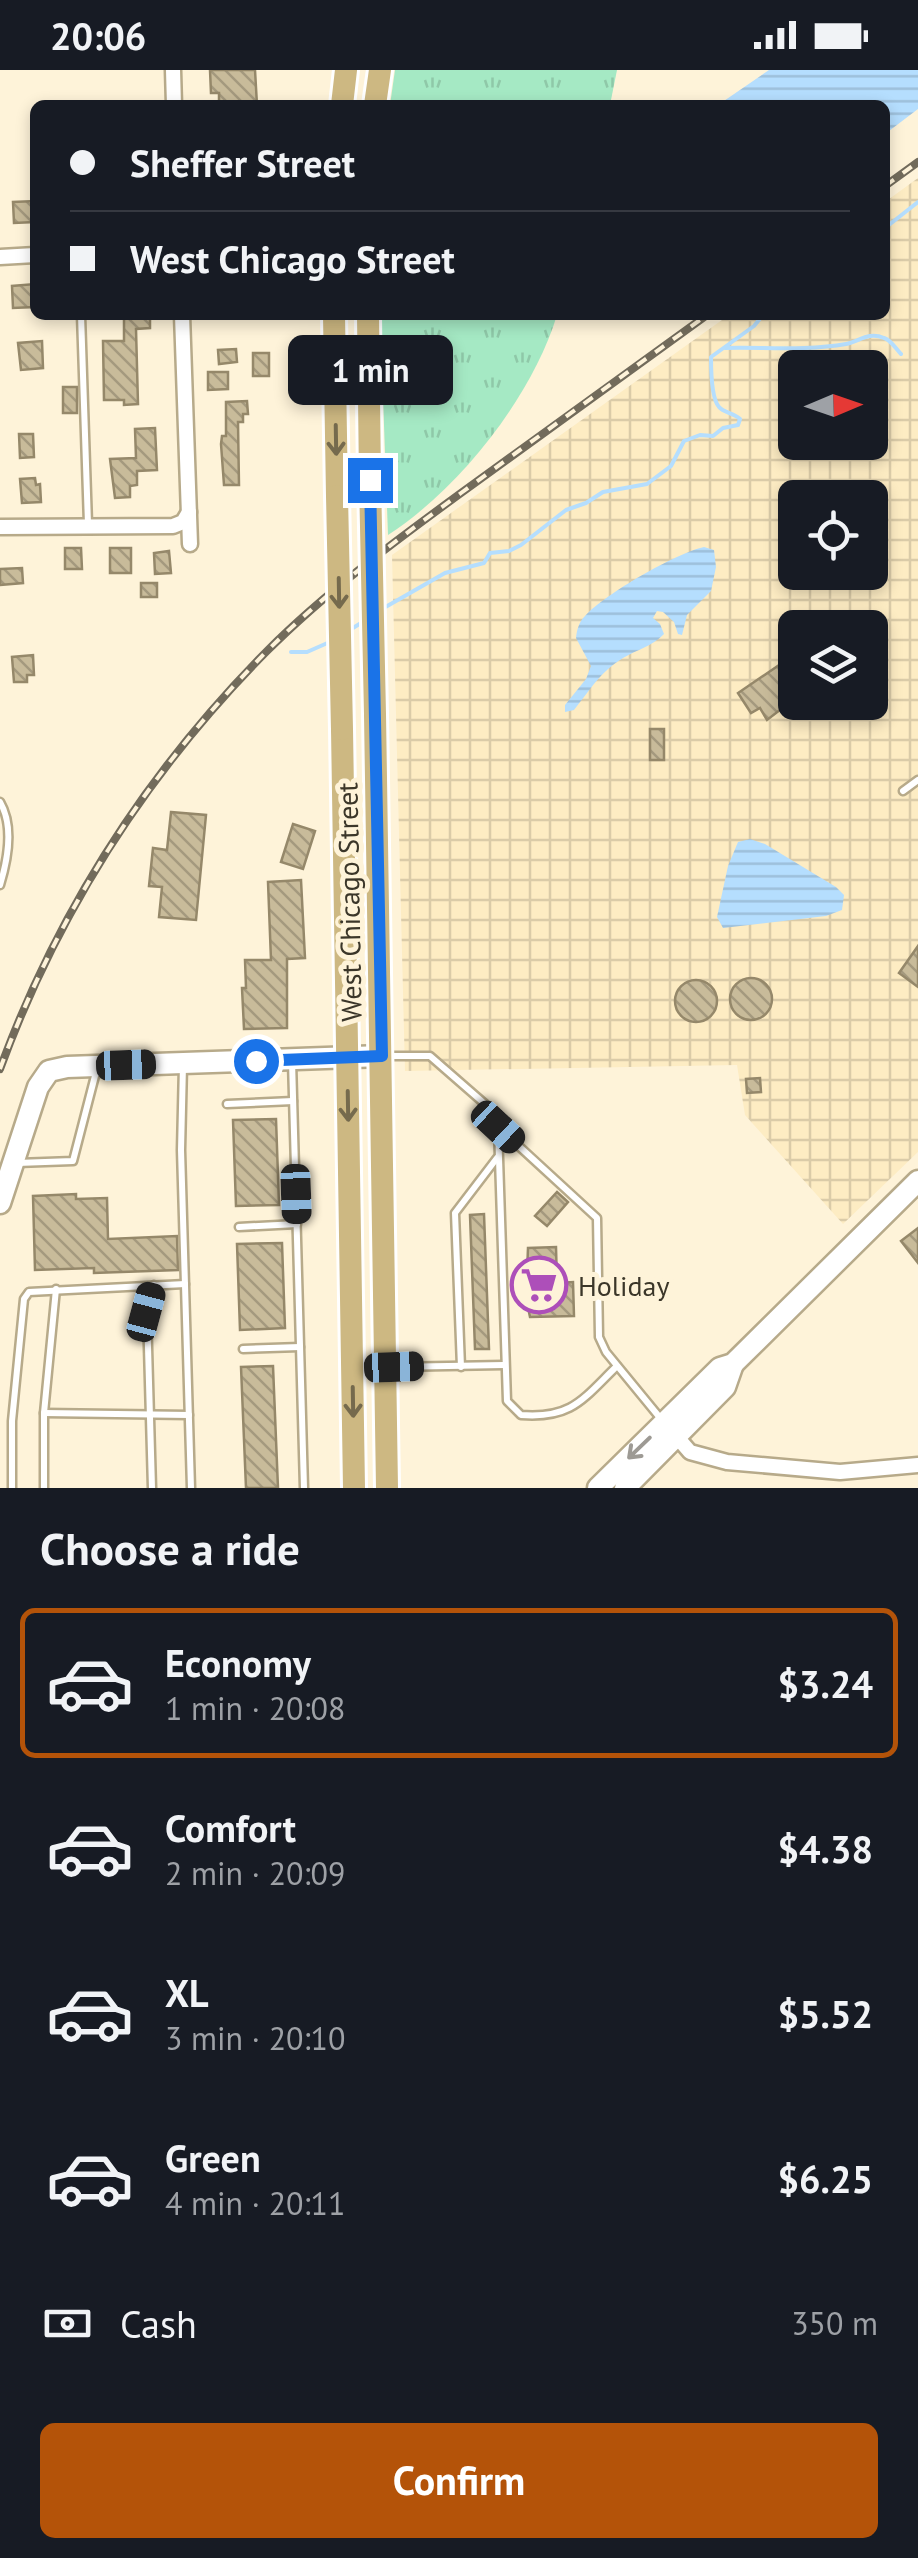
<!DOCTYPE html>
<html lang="en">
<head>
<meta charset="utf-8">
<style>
  :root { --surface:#171b24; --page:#20242c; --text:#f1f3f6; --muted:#9ea1a6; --line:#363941; --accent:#b45309 }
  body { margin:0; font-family:"PT Sans",sans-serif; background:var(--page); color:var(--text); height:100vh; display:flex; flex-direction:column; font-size:38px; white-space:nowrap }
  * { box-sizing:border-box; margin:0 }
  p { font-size:32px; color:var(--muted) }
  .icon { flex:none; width:55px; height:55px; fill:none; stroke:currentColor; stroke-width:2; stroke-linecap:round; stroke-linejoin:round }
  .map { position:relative; height:1418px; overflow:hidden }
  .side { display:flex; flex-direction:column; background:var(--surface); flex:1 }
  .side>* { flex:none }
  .guide { position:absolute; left:30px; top:30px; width:860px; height:220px; border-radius:15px; box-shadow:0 5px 15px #0003; display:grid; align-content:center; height:220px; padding:0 40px; background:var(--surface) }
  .needle { width:65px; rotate:88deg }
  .fabs { position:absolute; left:778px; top:280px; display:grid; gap:20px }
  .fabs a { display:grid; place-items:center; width:110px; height:110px; border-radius:15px; background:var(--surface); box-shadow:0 5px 15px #0003; font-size:50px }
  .end { position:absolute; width:45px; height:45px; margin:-22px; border:12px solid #1a73e8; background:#fff; box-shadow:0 0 0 5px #fff }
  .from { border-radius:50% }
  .bubble { position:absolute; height:70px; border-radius:15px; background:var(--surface); box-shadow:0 5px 15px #0003; font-size:32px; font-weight:700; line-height:70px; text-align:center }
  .car { position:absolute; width:30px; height:60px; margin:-30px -15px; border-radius:12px; box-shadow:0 0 8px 2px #0007; background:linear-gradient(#222 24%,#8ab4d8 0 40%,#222 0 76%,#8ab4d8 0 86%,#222 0) }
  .guide b { display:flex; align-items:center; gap:35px; height:95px; font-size:38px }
  .guide b+b { border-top:2px solid var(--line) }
  .guide i { width:25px; height:25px; background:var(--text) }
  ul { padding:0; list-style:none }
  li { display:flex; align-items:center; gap:30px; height:150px; margin:0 20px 15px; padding:0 20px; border:5px solid transparent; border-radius:15px }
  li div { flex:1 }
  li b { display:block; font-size:38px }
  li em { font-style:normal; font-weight:700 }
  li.current { border-color:var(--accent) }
  li>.icon { width:90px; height:90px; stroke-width:1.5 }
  h2 { padding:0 40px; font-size:45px; line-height:120px }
  .pay { display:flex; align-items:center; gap:25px; height:110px; padding:0 40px; font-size:38px }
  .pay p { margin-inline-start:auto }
  .action { display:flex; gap:20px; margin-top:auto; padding:20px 40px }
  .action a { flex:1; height:115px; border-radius:15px; background:var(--accent); color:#fff; font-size:40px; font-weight:700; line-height:115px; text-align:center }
  .status { display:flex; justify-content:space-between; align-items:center; height:70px; padding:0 50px; background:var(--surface); direction:ltr }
  .status svg { height:28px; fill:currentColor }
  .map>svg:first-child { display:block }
</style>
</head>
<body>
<div class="status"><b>20:06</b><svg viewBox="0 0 49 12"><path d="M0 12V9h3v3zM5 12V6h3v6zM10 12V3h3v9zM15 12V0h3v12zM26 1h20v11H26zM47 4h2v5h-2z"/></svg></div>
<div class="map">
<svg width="918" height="1418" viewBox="0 0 918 1418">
  <defs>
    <pattern id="industrial-grid" width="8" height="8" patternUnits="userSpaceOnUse" patternTransform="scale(2.5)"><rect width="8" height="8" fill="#fdecc3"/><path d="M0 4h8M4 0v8" fill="none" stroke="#dacba8"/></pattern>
    <pattern id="grass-tufts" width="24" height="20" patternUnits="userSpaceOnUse" patternTransform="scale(2.5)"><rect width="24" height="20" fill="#a5e9c4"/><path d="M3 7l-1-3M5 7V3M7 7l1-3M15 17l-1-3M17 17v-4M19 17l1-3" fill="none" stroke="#8fc8a8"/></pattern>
    <pattern id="water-rules" width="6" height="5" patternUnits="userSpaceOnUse" patternTransform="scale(2.5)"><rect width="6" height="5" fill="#b5defe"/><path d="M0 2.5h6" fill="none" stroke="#9dbfda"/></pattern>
    <pattern id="building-back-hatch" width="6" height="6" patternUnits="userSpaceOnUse" patternTransform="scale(2.5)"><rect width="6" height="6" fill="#c8bb9a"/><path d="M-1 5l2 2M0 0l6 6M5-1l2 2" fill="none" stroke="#a4997e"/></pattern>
  </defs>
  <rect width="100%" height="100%" fill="#fef3d9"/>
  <path fill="url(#industrial-grid)" fill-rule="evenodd" d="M918 108V1082L843 1154 745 1045 737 995 405 1001 392 485 729 245H885V132ZM795 298H870V372H795ZM795 428H870V502H795ZM795 558H870V632H795Z"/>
  <g fill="url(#grass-tufts)">
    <polygon points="395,0 617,0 610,35 390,35"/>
    <path d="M380 245H557C532 327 459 419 388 465Z"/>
  </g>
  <g fill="url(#water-rules)">
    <polygon points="769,0 918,0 918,39 885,64 885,35 718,35"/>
    <path d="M704 477 714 480 716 497 711 521 687 545 682 565 678 564 674 552 663 542 657 541 653 548 660 554 664 564C651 577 638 579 623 588 600 602 590 620 574 640L565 642V635L586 609 591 596 576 568C577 559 579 552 585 546 605 524 676 483 704 477Z"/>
    <polygon points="750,769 765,774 836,817 844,825 842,840 826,846 723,858 717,847 728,796 738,772"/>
  </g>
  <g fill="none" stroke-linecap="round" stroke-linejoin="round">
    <g stroke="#b5defe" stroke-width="4">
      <polyline points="885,158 918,132"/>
      <path d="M725 278C765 277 806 281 846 274 859 272 868 261 884 268 891 270 896 279 901 284"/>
      <path d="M382 539 445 503 484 493 490 483 509 481 521 475 566 440 586 433 603 422 647 414 671 396 684 371 700 365 713 366 723 358 738 355 740 349C734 343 724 343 719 337 711 328 711 299 711 287L754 256 763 245"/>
      <polyline points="348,561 366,550"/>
      <polyline points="291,582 307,582 332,571"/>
    </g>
  </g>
  <g fill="url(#building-back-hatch)" stroke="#95886a" stroke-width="2.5">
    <polygon points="210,0 255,0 257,35 219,35 219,23 211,23"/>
    <polygon points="35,131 35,152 14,153 13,132"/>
    <polygon points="35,214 35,237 13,238 12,216"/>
    <polygon points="124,245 150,245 150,258 136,259 138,334 124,335 124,330 104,330 103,271 124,271"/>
    <polygon points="42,271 43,298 21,300 18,273"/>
    <polygon points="236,279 237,292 219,294 218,280"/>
    <rect x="253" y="283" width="16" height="23"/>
    <polygon points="208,302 228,302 228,319 208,320"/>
    <rect x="63" y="317" width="14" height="26"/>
    <polygon points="247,331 248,344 243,344 243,352 238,352 239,415 224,415 221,374 222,366 226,366 226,332"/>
    <polygon points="155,358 157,400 137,401 137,415 130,416 130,427 115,428 110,389 136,388 135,359"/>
    <polygon points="19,364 33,364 34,387 20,388"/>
    <polygon points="35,408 36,415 40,414 41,432 22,433 20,409"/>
    <polygon points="65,478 81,478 82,499 65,499"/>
    <rect x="110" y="478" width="21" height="25"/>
    <polygon points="169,481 171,503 155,504 154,483"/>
    <polygon points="22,498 23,513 0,515 0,499"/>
    <rect x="141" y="513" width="16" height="14"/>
    <polygon points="33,585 34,605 27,605 27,612 14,612 12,587"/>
    <polygon points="785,591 795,606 795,614 782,622 789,633 767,650 760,638 751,643 738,623"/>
    <rect x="650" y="659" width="14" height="31"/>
    <polygon points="171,742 206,745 196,850 159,847 162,817 149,816 153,778 167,780"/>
    <polygon points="293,754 315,761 303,799 281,792"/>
    <polygon points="301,810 305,888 287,889 287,958 244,959 242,918 246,918 245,890 271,890 268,812"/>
    <polygon points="918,876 918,917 899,903"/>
    <circle cx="751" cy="929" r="21"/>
    <circle cx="696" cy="931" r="21"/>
    <polygon points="760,1008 761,1022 747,1023 746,1009"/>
    <polygon points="276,1049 279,1135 236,1136 233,1050"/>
    <polygon points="557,1122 568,1132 547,1156 535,1146"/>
    <polygon points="76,1124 76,1129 107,1128 108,1169 177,1166 178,1200 94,1203 94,1198 35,1200 33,1126"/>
    <polygon points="484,1144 489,1279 475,1279 470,1145"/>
    <polygon points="918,1158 918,1193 901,1171"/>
    <polygon points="282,1173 285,1258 240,1260 237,1174"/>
    <polygon points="556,1177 557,1213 573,1212 574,1246 530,1247 526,1228 528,1178"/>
    <polygon points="273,1296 278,1418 246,1418 241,1297"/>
  </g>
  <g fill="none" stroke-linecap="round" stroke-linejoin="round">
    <g stroke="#b7aa8a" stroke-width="11">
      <g id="lane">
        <polyline points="81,245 88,454"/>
        <polyline points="903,721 918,710"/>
        <path d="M0 732C14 756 8 789 0 815"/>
        <polyline points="388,986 430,986 485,1034 498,1057 597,1148 599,1267 606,1282 661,1349"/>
        <polyline points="292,991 304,1418"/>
        <polyline points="183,995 181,1080 191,1418"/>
        <polyline points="227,1034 293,1031"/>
        <path d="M498 1058 507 1331 521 1345C572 1349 583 1329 617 1296"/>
        <polyline points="17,1093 73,1091 96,1002"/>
        <polyline points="239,1157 297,1154"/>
        <polyline points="243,1279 300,1277"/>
        <polyline points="392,1297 504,1295"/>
        <polyline points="461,1297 455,1143 497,1088"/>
        <polyline points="44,1343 189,1345"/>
        <polyline points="12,1418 12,1351 24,1229 29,1222 185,1214"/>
        <polyline points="44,1418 44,1343 56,1219"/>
        <polyline points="152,1418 147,1242 154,1215"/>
      </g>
    </g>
    <g stroke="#b7aa8a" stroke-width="19">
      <g id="street">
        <polyline points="173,0 174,35"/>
        <polyline points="0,187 35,185"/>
        <polyline points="182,245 190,474"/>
        <polyline points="0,457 173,456 183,452 189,442"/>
        <polyline points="671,1360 690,1382 727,1392 840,1402 918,1395"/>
      </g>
    </g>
    <g stroke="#b7aa8a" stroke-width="25">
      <g id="secondary">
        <polyline points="0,1133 38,1017 49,1001 67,997 382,986"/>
        <polyline points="598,1418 720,1298 733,1294 918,1111"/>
        <polyline points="625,1418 725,1317 733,1294"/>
      </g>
    </g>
    <g stroke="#fff" stroke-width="28">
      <g id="primary">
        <polyline points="342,35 346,0"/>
        <polyline points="375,35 380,0"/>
        <polyline points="334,245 337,426"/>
        <polyline points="368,245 370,410"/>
        <polyline points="375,644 387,1418"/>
        <polyline points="342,659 354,1418"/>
      </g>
    </g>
    <use href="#lane" stroke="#fff" stroke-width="6"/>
    <use href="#street" stroke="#fff" stroke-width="14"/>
    <use href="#secondary" stroke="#fff" stroke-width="20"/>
    <use href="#primary" stroke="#cdb882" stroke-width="22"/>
    <g stroke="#726b5b" stroke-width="8">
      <g id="rail">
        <polyline points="885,116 918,92"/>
        <path d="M0 999C58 841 149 700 267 581 326 522 394 472 461 423 543 363 625 304 707 245"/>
      </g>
    </g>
    <use href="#rail" stroke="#fef3d9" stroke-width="4" stroke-dasharray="11" stroke-linecap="butt"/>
    <g stroke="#fff" stroke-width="28" stroke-linecap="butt">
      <g id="primary-bridge">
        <polyline points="370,410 375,644"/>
        <polyline points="337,426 342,659"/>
      </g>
    </g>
    <use href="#primary-bridge" stroke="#cdb882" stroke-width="22"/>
  </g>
  <defs><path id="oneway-shaft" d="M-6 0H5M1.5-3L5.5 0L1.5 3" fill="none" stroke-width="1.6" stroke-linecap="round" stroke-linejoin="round" transform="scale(2.5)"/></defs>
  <g stroke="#756a4d">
    <use href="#oneway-shaft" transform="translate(336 370) rotate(89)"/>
    <use href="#oneway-shaft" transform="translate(339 523) rotate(89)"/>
    <use href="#oneway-shaft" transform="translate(348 1036) rotate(89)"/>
    <use href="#oneway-shaft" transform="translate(353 1332) rotate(89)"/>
  </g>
  <use stroke="#9d9a94" href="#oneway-shaft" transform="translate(639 1378) rotate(136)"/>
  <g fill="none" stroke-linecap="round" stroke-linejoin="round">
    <polyline stroke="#1a73e8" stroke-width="12" points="256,991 382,986 370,410"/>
  </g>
  <defs>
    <g id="supermarket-ring" transform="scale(2.875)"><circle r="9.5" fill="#fef3d9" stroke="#ad4fb9" stroke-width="1.5"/><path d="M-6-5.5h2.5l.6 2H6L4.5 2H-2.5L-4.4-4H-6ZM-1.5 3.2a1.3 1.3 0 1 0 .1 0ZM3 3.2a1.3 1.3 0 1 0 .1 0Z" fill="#ad4fb9"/></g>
  </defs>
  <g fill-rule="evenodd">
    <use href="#supermarket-ring" x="539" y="1215"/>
  </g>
  <g text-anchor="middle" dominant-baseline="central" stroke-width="10" stroke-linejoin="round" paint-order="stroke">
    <g font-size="28" fill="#3b3629" stroke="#fef3d9">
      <text transform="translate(349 832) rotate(-91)">West Chicago Street</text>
    </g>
    <g font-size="28" fill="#3b3629" stroke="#fef3d9" text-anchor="start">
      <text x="578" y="1215">Holiday</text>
    </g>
  </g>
</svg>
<div class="fabs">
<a><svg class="needle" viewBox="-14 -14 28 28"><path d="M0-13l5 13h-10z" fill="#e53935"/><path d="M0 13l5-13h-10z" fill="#9ea1a6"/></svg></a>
<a><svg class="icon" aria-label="locate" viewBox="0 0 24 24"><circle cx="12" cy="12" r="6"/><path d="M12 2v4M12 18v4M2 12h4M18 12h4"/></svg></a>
<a><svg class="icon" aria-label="layers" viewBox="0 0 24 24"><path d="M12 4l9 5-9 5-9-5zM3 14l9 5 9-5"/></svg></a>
</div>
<i class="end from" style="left:256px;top:991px"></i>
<i class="end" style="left:370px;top:410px"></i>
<div class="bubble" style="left:288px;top:265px;width:165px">1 min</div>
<i class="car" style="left:126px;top:995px;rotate:88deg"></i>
<i class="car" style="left:498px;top:1057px;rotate:133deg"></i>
<i class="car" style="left:296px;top:1124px;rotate:178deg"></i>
<i class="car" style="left:146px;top:1242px;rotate:15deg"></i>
<i class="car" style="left:394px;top:1297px;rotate:88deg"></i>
<div class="guide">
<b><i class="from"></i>Sheffer Street</b>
<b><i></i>West Chicago Street</b>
</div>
</div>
<section class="side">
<h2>Choose a ride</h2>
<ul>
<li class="current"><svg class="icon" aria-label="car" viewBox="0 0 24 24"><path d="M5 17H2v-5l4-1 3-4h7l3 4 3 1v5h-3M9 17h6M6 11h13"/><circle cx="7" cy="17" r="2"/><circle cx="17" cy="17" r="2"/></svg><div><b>Economy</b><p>1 min · 20:08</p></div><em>$3.24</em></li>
<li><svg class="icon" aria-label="car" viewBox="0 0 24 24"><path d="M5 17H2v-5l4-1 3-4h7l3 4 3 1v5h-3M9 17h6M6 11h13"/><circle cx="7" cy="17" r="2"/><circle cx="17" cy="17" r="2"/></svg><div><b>Comfort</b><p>2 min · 20:09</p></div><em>$4.38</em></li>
<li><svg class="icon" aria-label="car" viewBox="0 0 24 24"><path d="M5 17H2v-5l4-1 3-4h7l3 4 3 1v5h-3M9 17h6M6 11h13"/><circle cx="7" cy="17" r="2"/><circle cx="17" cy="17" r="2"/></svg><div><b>XL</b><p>3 min · 20:10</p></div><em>$5.52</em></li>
<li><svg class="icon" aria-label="car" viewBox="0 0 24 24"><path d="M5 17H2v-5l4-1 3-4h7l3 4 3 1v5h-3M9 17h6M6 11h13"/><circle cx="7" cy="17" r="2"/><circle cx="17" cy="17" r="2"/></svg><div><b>Green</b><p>4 min · 20:11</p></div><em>$6.25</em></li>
</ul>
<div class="pay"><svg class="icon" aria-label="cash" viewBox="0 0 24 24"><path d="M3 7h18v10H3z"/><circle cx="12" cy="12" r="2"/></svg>Cash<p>350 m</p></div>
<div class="action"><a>Confirm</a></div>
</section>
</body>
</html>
